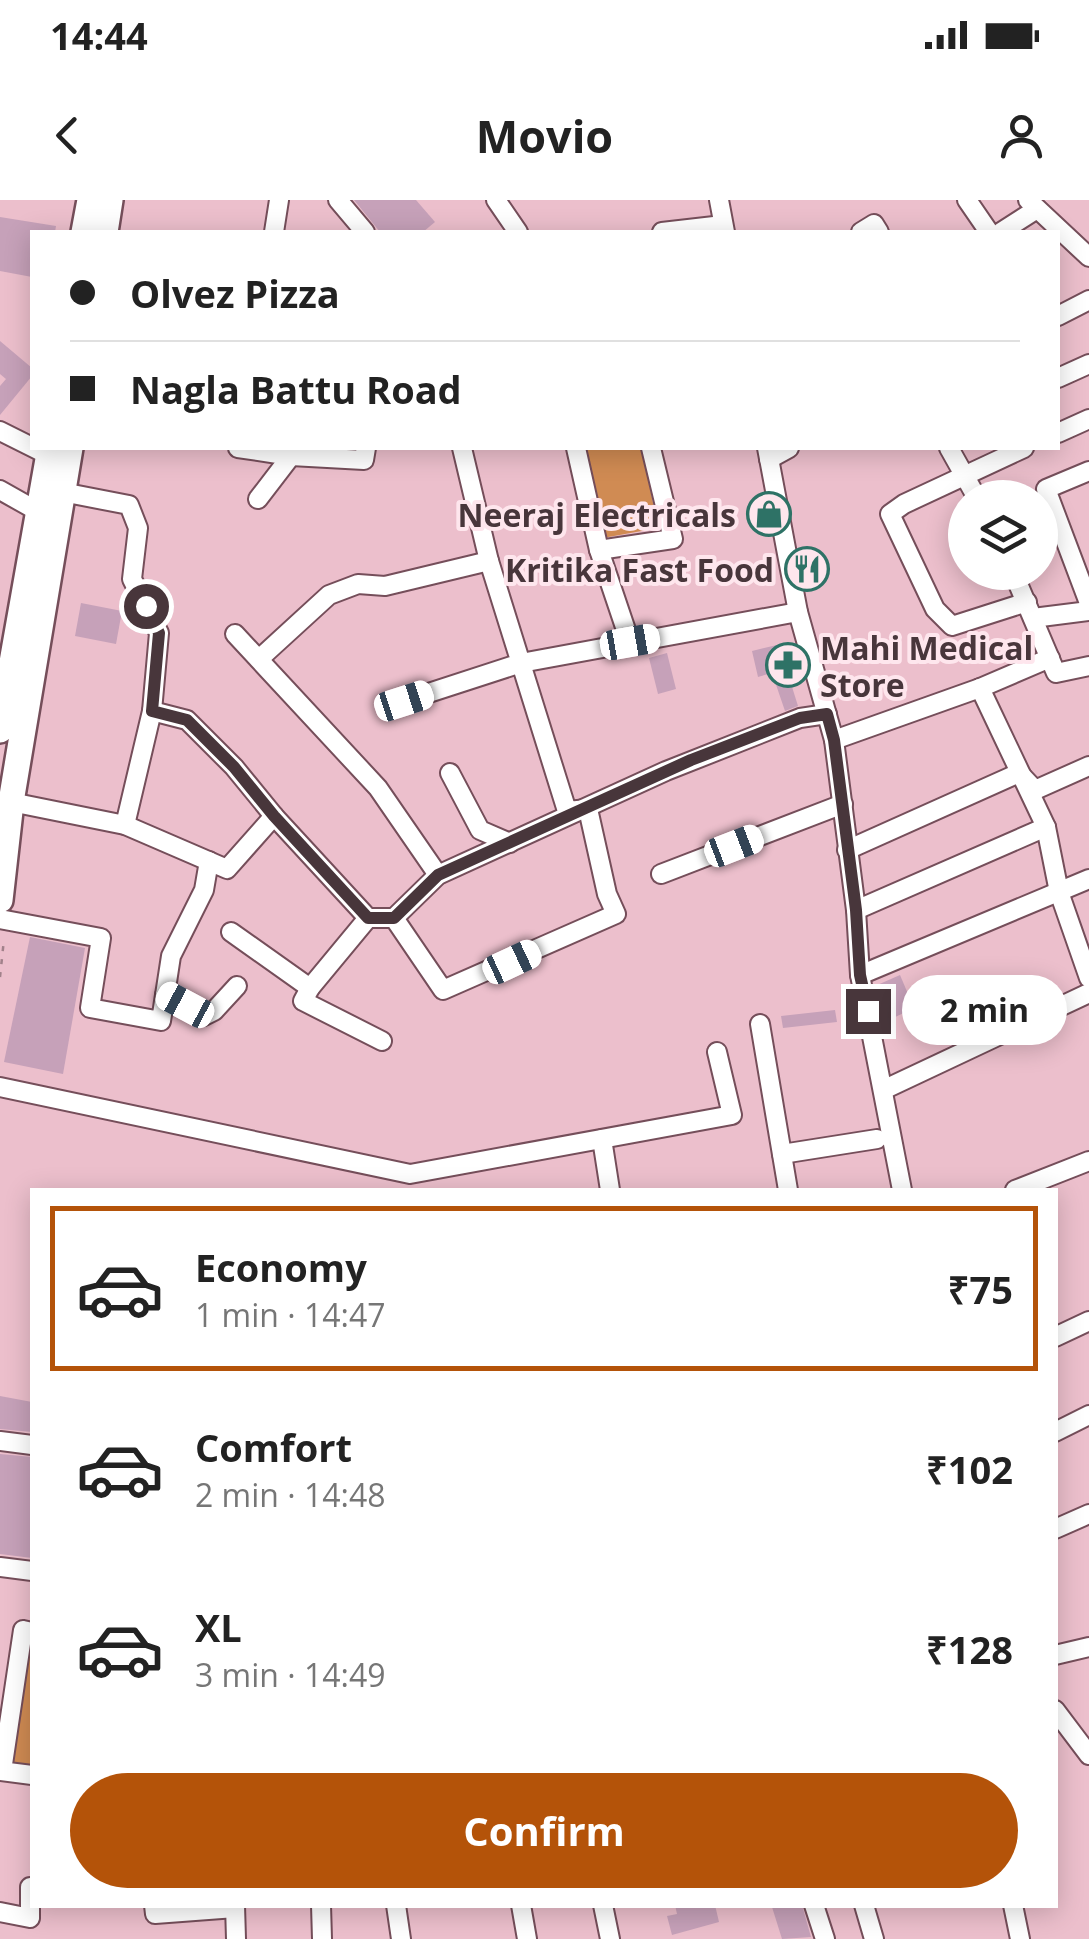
<!DOCTYPE html>
<html lang="en">
<head>
<meta charset="utf-8">
<style>
  :root { --surface:#fff; --page:#f2f2f2; --text:#222; --muted:#767676; --line:#e0e0e0; --accent:#b45309 }
  body { margin:0; font-family:"Open Sans",sans-serif; background:var(--page); color:var(--text); height:100vh; display:flex; flex-direction:column; font-size:38px; white-space:nowrap }
  * { box-sizing:border-box; margin:0 }
  p { font-size:32px; color:var(--muted) }
  .icon { flex:none; width:55px; height:55px; fill:none; stroke:currentColor; stroke-width:2; stroke-linecap:round; stroke-linejoin:round }
  .map { position:relative; flex:1; overflow:hidden }
  .side { position:absolute; left:30px; top:988px; width:1028px; height:720px; display:flex; flex-direction:column; background:var(--surface); border-radius:0px; box-shadow:0 5px 25px #0003 }
  .side>* { flex:none }
  .top-card { position:absolute; left:30px; top:30px; width:1030px; height:220px; border-radius:0px; box-shadow:0 5px 25px #0003; display:grid; align-content:center; height:220px; padding:0 40px; background:var(--surface) }
  .buttons { position:absolute; left:948px; top:280px; display:grid; gap:20px }
  .buttons a { display:grid; place-items:center; width:110px; height:110px; border-radius:50%; background:var(--surface); box-shadow:0 5px 25px #0003; font-size:50px }
  .end { position:absolute; width:45px; height:45px; margin:-22px; border:12px solid #48363b; background:#fff; box-shadow:0 0 0 5px #fff }
  .from { border-radius:50% }
  .bubble { position:absolute; height:70px; border-radius:35px; background:var(--surface); box-shadow:0 5px 25px #0003; font-size:32px; font-weight:700; line-height:70px; text-align:center }
  .car { position:absolute; width:30px; height:60px; margin:-30px -15px; border-radius:12px; box-shadow:0 0 8px 2px #0007; background:linear-gradient(#fff 24%,#345 0 40%,#fff 0 76%,#345 0 86%,#fff 0) }
  .top-card b { display:flex; align-items:center; gap:35px; height:95px; font-size:38px }
  .top-card b+b { border-top:2px solid var(--line) }
  .top-card i { width:25px; height:25px; background:var(--text) }
  ul { padding:18px 0 0; list-style:none }
  li { display:flex; align-items:center; gap:30px; height:165px; margin:0 20px 15px; padding:0 20px; border:5px solid transparent; border-radius:0px }
  li div { flex:1 }
  li b { display:block; font-size:38px }
  li em { font-style:normal; font-weight:700 }
  li.current { border-color:var(--accent) }
  li>.icon { width:90px; height:90px; stroke-width:1.5 }
  .primary-button { display:flex; gap:20px; margin-top:auto; padding:20px 40px }
  .primary-button a { flex:1; height:115px; border-radius:60px; background:var(--accent); color:#fff; font-size:40px; font-weight:700; line-height:115px; text-align:center }
  .status { display:flex; justify-content:space-between; align-items:center; height:70px; padding:0 50px; background:var(--surface); direction:ltr }
  .status svg { height:28px; fill:currentColor }
  header { display:flex; justify-content:space-between; align-items:center; height:130px; padding:0 40px; background:var(--surface); font-size:45px; font-weight:700 }
  .map>svg:first-child { display:block }
</style>
</head>
<body>
<div class="status"><b>14:44</b><svg viewBox="0 0 49 12"><path d="M0 12V9h3v3zM5 12V6h3v6zM10 12V3h3v9zM15 12V0h3v12zM26 1h20v11H26zM47 4h2v5h-2z"/></svg></div>
<header><svg class="icon" aria-label="back" viewBox="0 0 24 24"><path d="M15 5l-7 7 7 7"/></svg>Movio<svg class="icon" aria-label="person" viewBox="0 0 24 24"><circle cx="12" cy="8" r="4"/><path d="M4 21q1-7 8-7t8 7"/></svg></header>
<div class="map">
<svg width="1089" height="1739" viewBox="0 0 1089 1739">
  <rect width="100%" height="100%" fill="#ecbfcc"/>
  <g fill="#d08b53">
    <polygon points="585,248 642,248 658,328 603,338"/>
    <polygon points="31,1441 32,1441 32,1567 13,1564"/>
  </g>
  <g fill="#c6a1b9">
    <polygon points="354,0 416,0 435,22 423,32 380,32"/>
    <polygon points="0,17 56,26 55,32 32,32 32,77 0,71"/>
    <polygon points="0,141 32,168 32,176 0,215 0,186 6,179 0,174"/>
    <polygon points="81,403 122,411 116,444 75,436"/>
    <polygon points="777,445 784,475 788,474 798,506 785,511 772,473 758,477 752,451"/>
    <polygon points="667,453 676,489 658,494 649,458"/>
    <polygon points="30,737 85,748 63,874 4,862"/>
    <polygon points="900,775 914,808 887,821 875,786"/>
    <polygon points="835,810 837,822 783,828 781,816"/>
    <polygon points="0,1196 32,1202 32,1232 0,1229"/>
    <polygon points="0,1254 32,1257 32,1358 0,1354"/>
    <polygon points="675,1705 715,1705 719,1722 672,1735 667,1716 677,1714"/>
    <polygon points="779,1705 802,1705 811,1737 782,1739 772,1707"/>
  </g>
  <g fill="none" stroke-linecap="round" stroke-linejoin="round">
    <g stroke="#754e5a" stroke-width="22">
      <g id="minor">
        <polyline points="338,0 365,32"/>
        <polyline points="496,0 518,32"/>
        <polyline points="719,0 725,32"/>
        <polyline points="967,0 989,32"/>
        <polyline points="1028,0 1089,57"/>
        <polyline points="274,32 279,0"/>
        <polyline points="662,32 723,25"/>
        <polyline points="861,32 874,24 879,32"/>
        <polyline points="1001,32 1037,9"/>
        <polyline points="1058,116 1089,100"/>
        <polyline points="1058,178 1089,164"/>
        <polyline points="0,231 48,255"/>
        <polyline points="1058,233 1089,219"/>
        <polyline points="238,248 291,256 364,260 366,248"/>
        <polyline points="576,248 599,350 630,442"/>
        <polyline points="767,248 798,412 834,540 856,710 860,775 902,990"/>
        <polyline points="949,248 977,298"/>
        <polyline points="1024,248 904,304 890,314 935,409 952,426 1027,402"/>
        <polyline points="769,259 789,248"/>
        <polyline points="1089,271 1046,289 1089,403"/>
        <polyline points="0,290 39,312"/>
        <polyline points="62,292 129,305 138,328 132,379 159,433 152,511 125,625"/>
        <polyline points="258,299 291,256"/>
        <polyline points="599,350 673,339 651,248"/>
        <polyline points="1013,372 1056,473 1089,466"/>
        <polyline points="1033,418 1089,411"/>
        <polyline points="235,434 378,588 438,675"/>
        <polyline points="259,459 329,395 358,384 385,386 489,361"/>
        <polyline points="980,488 1046,627 1059,692 1089,778"/>
        <polyline points="404,501 521,463 798,412"/>
        <polyline points="152,511 187,520 234,567 274,616"/>
        <polyline points="834,540 980,488 1050,458"/>
        <polyline points="450,573 480,630 510,643"/>
        <polyline points="11,602 125,625 227,669 274,616 368,718 394,718 443,790 616,714 607,694 588,609 567,611 489,361 462,248"/>
        <polyline points="847,650 1019,573 1035,590 1089,566"/>
        <polyline points="661,674 843,604"/>
        <polyline points="856,710 1046,627"/>
        <polyline points="394,718 438,675 666,571 800,518 827,514"/>
        <polyline points="0,719 101,738 90,808 161,821 171,756 204,690 209,661"/>
        <polyline points="231,732 310,788 368,718"/>
        <polyline points="860,775 1089,679"/>
        <polyline points="310,788 303,801 382,841"/>
        <polyline points="165,795 204,816 214,811 237,786"/>
        <polyline points="760,824 788,990"/>
        <polyline points="0,887 410,974 732,915 717,852"/>
        <polyline points="883,890 1089,793"/>
        <polyline points="602,939 610,990"/>
        <polyline points="782,954 877,939"/>
        <polyline points="1015,990 1089,961"/>
        <polyline points="1055,1137 1089,1121"/>
        <polyline points="1055,1232 1089,1215"/>
        <polyline points="0,1241 32,1245"/>
        <polyline points="1055,1329 1089,1314"/>
        <polyline points="0,1367 32,1371"/>
        <polyline points="1055,1455 1089,1447"/>
        <polyline points="1055,1510 1089,1555"/>
        <polyline points="0,1571 32,1575"/>
        <polyline points="2,1571 23,1430 32,1432"/>
        <polyline points="154,1705 155,1714 235,1708"/>
        <polyline points="235,1705 236,1739"/>
        <polyline points="321,1705 322,1739"/>
        <polyline points="396,1705 401,1739"/>
        <polyline points="521,1705 527,1739"/>
        <polyline points="603,1705 610,1739"/>
        <polyline points="814,1705 825,1739"/>
        <polyline points="864,1705 874,1739"/>
        <polyline points="1013,1705 1020,1739"/>
        <polyline points="0,1712 30,1718 30,1687"/>
      </g>
    </g>
    <g stroke="#754e5a" stroke-width="30">
      <g id="highway">
        <polyline points="84,32 90,0"/>
        <polyline points="105,32 110,0"/>
        <polyline points="0,530 50,248"/>
        <polyline points="0,700 11,602 70,248"/>
      </g>
    </g>
    <polyline stroke="#a1818a" stroke-width="2.5" stroke-dasharray="5 8" stroke-linecap="butt" points="0,777 4,739"/>
    <use href="#minor" stroke="#fff" stroke-width="18"/>
    <use href="#highway" stroke="#fff" stroke-width="25"/>
  </g>
  <g fill="none" stroke-linecap="round" stroke-linejoin="round">
    <polyline stroke="#48363b" stroke-width="12" points="146,406 159,433 152,511 187,520 234,567 274,616 368,718 394,718 438,675 691,560 800,518 827,514 834,540 856,710 860,775 868,811"/>
  </g>
  <defs>
    <g id="shop-ring" transform="scale(2.25)"><circle r="9.5" fill="#fee6ed" stroke="#2e7266" stroke-width="1.5"/><path d="M-5-2.5h2.3a2.7 3.5 0 0 1 5.4 0H5L5.5 6h-11ZM-1.5-2.5h3a1.5 2.3 0 0 0-3 0Z" fill="#2e7266"/></g>
    <g id="restaurant-ring" transform="scale(2.25)"><circle r="9.5" fill="#fee6ed" stroke="#2e7266" stroke-width="1.5"/><path d="M-5-6h1v4h1v-4h1v4h1v-4h1v5L-1.5 .5V6h-2V.5L-5-1ZM5-6V6H3V1.5H1.5Q1.5-4 5-6Z" fill="#2e7266"/></g>
    <g id="pharmacy-ring" transform="scale(2.25)"><circle r="9.5" fill="#fee6ed" stroke="#2e7266" stroke-width="1.5"/><path d="M-2-6h4v4h4v4h-4v4h-4v-4h-4v-4h4Z" fill="#2e7266"/></g>
  </defs>
  <g fill-rule="evenodd">
    <use href="#shop-ring" x="769" y="314"/>
    <use href="#restaurant-ring" x="807" y="369"/>
    <use href="#pharmacy-ring" x="788" y="465"/>
  </g>
  <g text-anchor="middle" dominant-baseline="central" stroke-width="8" stroke-linejoin="round" paint-order="stroke">
    <g font-size="32" font-weight="bold" fill="#48363b" stroke="#fee6ed" text-anchor="end">
      <text x="736" y="314">Neeraj Electricals</text>
      <text x="774" y="369">Kritika Fast Food</text>
      <text x="820" y="447" text-anchor="start">Mahi Medical<tspan x="820" dy="37">Store</tspan></text>
    </g>
  </g>
</svg>
<div class="buttons">
<a><svg class="icon" aria-label="layers" viewBox="0 0 24 24"><path d="M12 4l9 5-9 5-9-5zM3 14l9 5 9-5"/></svg></a>
</div>
<i class="end from" style="left:146px;top:406px"></i>
<i class="end" style="left:868px;top:811px"></i>
<div class="bubble" style="left:902px;top:775px;width:165px">2 min</div>
<i class="car" style="left:630px;top:442px;rotate:80deg"></i>
<i class="car" style="left:404px;top:501px;rotate:72deg"></i>
<i class="car" style="left:734px;top:646px;rotate:69deg"></i>
<i class="car" style="left:512px;top:762px;rotate:65deg"></i>
<i class="car" style="left:185px;top:805px;rotate:298deg"></i>
<div class="top-card">
<b><i class="from"></i>Olvez Pizza</b>
<b><i></i>Nagla Battu Road</b>
</div>
<section class="side">
<ul>
<li class="current"><svg class="icon" aria-label="car" viewBox="0 0 24 24"><path d="M5 17H2v-5l4-1 3-4h7l3 4 3 1v5h-3M9 17h6M6 11h13"/><circle cx="7" cy="17" r="2"/><circle cx="17" cy="17" r="2"/></svg><div><b>Economy</b><p>1 min · 14:47</p></div><em>₹75</em></li>
<li><svg class="icon" aria-label="car" viewBox="0 0 24 24"><path d="M5 17H2v-5l4-1 3-4h7l3 4 3 1v5h-3M9 17h6M6 11h13"/><circle cx="7" cy="17" r="2"/><circle cx="17" cy="17" r="2"/></svg><div><b>Comfort</b><p>2 min · 14:48</p></div><em>₹102</em></li>
<li><svg class="icon" aria-label="car" viewBox="0 0 24 24"><path d="M5 17H2v-5l4-1 3-4h7l3 4 3 1v5h-3M9 17h6M6 11h13"/><circle cx="7" cy="17" r="2"/><circle cx="17" cy="17" r="2"/></svg><div><b>XL</b><p>3 min · 14:49</p></div><em>₹128</em></li>
</ul>
<div class="primary-button"><a>Confirm</a></div>
</section>
</div>
</body>
</html>
